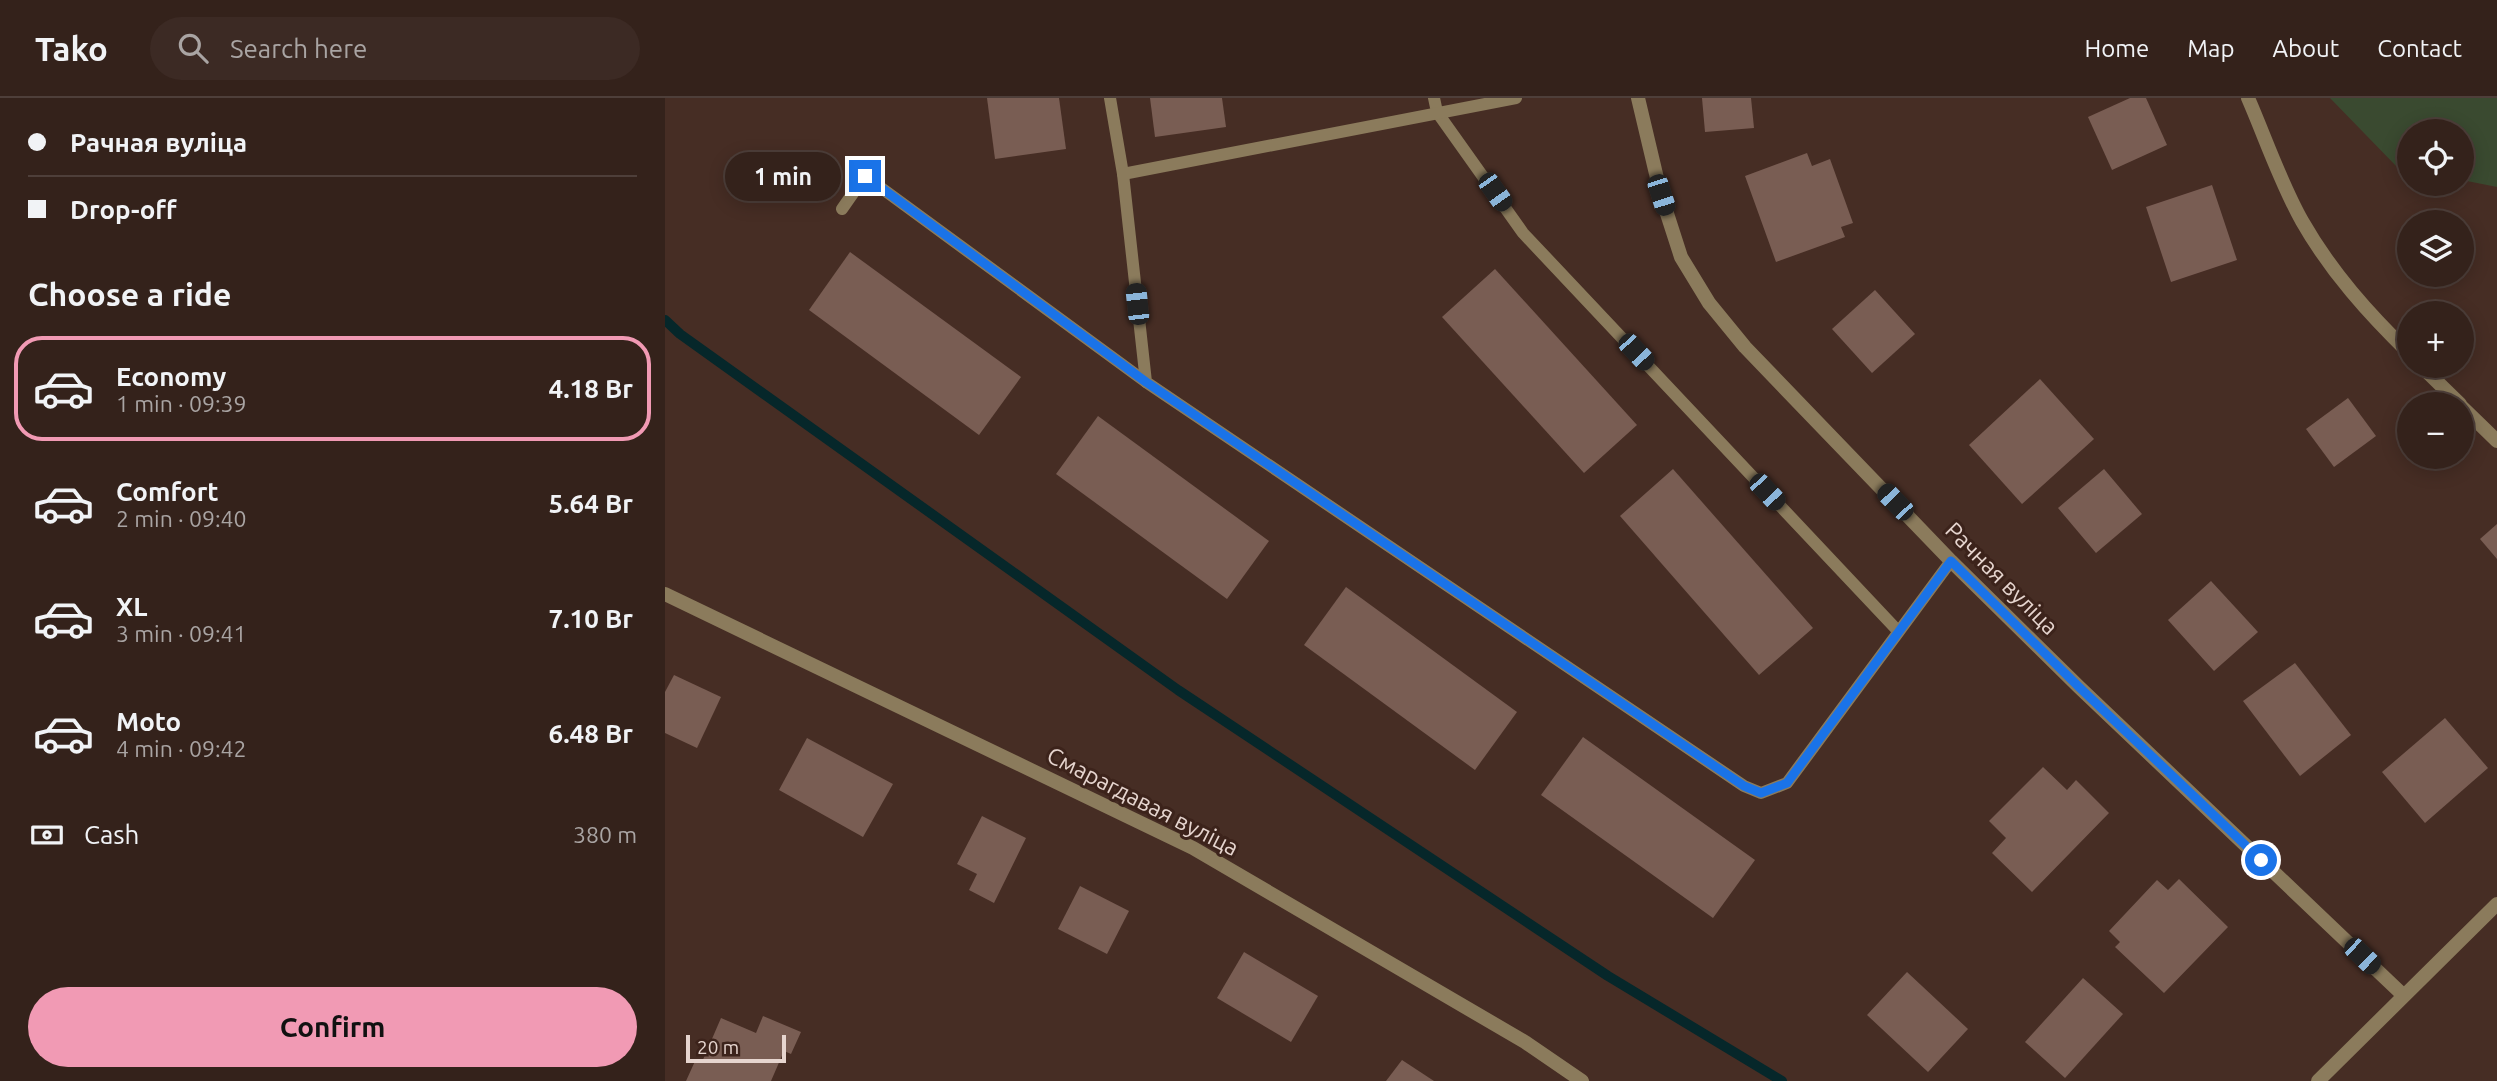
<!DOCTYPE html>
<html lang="en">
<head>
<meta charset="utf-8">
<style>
  :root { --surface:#34221b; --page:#3c2a24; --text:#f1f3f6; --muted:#a9a4a3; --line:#4e3f3a; --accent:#f19ab4 }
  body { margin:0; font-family:Ubuntu,sans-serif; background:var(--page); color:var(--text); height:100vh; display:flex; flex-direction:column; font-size:26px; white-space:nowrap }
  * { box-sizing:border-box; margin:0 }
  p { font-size:23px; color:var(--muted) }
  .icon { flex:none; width:38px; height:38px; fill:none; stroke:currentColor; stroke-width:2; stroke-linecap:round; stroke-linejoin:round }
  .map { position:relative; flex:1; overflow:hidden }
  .panel { display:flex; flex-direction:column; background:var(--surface); width:665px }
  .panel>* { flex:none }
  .top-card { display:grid; align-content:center; height:154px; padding:0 28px; background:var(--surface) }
  .controls { position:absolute; left:1732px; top:21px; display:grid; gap:14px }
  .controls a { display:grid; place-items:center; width:77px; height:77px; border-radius:50%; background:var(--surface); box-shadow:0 4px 18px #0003,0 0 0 2px var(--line); font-size:35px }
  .scale { position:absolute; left:21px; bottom:18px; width:100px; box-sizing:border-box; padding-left:7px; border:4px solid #e6d5cf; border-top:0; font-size:19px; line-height:24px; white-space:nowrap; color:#e6d5cf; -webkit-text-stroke:5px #3c231b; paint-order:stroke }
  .end { position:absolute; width:32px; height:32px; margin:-16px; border:9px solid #1a73e8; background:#fff; box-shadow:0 0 0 4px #fff }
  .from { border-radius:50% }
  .bubble { position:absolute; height:49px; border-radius:24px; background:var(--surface); box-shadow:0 4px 18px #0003,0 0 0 2px var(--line); font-size:23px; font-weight:700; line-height:49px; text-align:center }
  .car { position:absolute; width:21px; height:42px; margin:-21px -10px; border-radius:9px; box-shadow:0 0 5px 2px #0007; background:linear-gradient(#222 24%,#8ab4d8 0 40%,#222 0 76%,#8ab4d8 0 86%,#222 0) }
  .top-card b { display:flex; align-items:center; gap:24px; height:66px; font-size:26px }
  .top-card b+b { border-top:2px solid var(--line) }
  .top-card i { width:18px; height:18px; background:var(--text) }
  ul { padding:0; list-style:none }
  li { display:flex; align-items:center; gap:21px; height:105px; margin:0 14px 10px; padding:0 14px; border:4px solid transparent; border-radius:28px }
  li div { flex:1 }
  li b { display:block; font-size:26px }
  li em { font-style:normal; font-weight:700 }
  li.current { border-color:var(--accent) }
  li>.icon { width:63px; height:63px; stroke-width:1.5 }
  h2 { padding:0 28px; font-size:32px; line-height:84px }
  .pay { display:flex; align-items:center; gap:18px; height:77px; padding:0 28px; font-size:26px }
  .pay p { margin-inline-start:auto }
  .button { display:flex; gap:14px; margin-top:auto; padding:14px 28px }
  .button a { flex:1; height:80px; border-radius:42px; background:var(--accent); color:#111; font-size:28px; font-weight:700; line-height:80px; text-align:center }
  header { display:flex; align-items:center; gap:42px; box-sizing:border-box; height:98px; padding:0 35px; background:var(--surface); border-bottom:2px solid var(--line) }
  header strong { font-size:33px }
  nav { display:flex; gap:38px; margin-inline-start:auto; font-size:24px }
  .search { width:490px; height:63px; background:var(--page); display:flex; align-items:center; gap:18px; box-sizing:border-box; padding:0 24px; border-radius:38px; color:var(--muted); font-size:26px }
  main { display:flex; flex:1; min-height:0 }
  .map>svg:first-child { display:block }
</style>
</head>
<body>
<header>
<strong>Tako</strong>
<div class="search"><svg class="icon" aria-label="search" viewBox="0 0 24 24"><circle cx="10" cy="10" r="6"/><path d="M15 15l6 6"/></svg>Search here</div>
<nav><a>Home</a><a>Map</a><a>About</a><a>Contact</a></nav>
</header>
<main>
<section class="panel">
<div class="top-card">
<b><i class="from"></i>Рачная вуліца</b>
<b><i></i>Drop-off</b>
</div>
<h2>Choose a ride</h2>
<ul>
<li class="current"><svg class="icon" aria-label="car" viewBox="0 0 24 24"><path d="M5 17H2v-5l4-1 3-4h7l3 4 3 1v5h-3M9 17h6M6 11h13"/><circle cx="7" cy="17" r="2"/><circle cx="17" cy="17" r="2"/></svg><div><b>Economy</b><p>1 min · 09:39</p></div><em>4.18 Br</em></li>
<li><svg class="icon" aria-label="car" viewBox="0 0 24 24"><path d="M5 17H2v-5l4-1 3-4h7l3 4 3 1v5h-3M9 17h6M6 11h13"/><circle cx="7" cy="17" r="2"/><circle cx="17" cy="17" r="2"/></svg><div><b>Comfort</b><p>2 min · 09:40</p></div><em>5.64 Br</em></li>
<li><svg class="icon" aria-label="car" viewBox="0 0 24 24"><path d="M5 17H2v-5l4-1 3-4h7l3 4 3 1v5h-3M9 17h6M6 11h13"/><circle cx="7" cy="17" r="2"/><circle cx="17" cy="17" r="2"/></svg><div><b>XL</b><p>3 min · 09:41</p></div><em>7.10 Br</em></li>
<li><svg class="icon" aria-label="car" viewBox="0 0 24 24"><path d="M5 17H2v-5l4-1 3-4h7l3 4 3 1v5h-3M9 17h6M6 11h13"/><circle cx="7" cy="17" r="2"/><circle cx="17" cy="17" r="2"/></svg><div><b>Moto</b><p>4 min · 09:42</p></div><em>6.48 Br</em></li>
</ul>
<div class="pay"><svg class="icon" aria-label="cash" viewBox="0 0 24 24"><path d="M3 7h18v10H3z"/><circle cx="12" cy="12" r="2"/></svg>Cash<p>380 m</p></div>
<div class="button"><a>Confirm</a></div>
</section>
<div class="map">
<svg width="1832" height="983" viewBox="0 0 1832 983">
  <rect width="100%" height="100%" fill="#462d24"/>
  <polygon fill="#3a4a30" points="1665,0 1832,0 1832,89 1797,82 1797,33 1745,33 1745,72 1733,70"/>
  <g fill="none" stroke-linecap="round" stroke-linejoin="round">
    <polyline stroke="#06272a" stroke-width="10" points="0,222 15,236 513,592 943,878 1117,983"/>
  </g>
  <g fill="#795d53">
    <polygon points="322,0 394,0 401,51 330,61"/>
    <polygon points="485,0 557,0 561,29 490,39"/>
    <polygon points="1037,0 1086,0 1089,30 1040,34"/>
    <polygon points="1465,0 1481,0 1502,47 1447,72 1423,19"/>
    <polygon points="1142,55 1147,68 1165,61 1188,125 1176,129 1180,139 1111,164 1080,78"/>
    <polygon points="1547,87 1572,162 1506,184 1481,109"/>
    <polygon points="185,154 356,279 314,337 144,212"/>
    <polygon points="830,171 972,327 919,375 777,219"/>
    <polygon points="1210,192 1250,236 1207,275 1167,231"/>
    <polygon points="1375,281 1429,341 1357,406 1304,347"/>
    <polygon points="1683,300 1711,338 1669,369 1641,331"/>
    <polygon points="433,318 604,443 562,501 391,376"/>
    <polygon points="1008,371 1148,530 1094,577 955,418"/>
    <polygon points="1439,371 1477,416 1431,455 1393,410"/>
    <polygon points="1832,426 1832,461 1815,441"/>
    <polygon points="1546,483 1593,534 1549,573 1503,522"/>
    <polygon points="681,489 852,614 810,672 639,547"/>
    <polygon points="1630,565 1686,637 1635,678 1578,603"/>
    <polygon points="9,577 56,599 32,650 0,635 0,594"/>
    <polygon points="1780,620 1823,670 1760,725 1717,674"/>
    <polygon points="918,639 1090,762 1048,820 876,697"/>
    <polygon points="142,640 228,686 198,739 114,692"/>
    <polygon points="1378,669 1402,692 1411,682 1444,715 1367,794 1327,755 1341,740 1324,723"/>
    <polygon points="317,718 361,740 329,805 304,792 312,776 292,766"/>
    <polygon points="1514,781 1563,829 1499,895 1450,849 1455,844 1444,833 1492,782 1503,792"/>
    <polygon points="415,788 464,813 442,856 393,831"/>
    <polygon points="579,854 653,898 626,944 552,900"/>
    <polygon points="1242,874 1303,931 1263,974 1202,917"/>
    <polygon points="1418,880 1458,916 1400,980 1360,944"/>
    <polygon points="98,918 136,934 126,956 119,953 106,983 21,983 31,961 37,964 56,920 91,935"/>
    <polygon points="737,962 769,983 721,983"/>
  </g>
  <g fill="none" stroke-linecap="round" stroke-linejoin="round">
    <g stroke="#8b7b5c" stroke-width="12">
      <polyline points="445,0 458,76"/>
      <polyline points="769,0 772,14 858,135 1233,533"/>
      <polyline points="851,0 458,76 481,284 1079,688 1096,695 1122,685 1286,463"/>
      <polyline points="177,111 200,78 481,284"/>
    </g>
    <g stroke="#8b7b5c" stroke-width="14">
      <polyline points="973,0 996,97 1016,159 1044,205 1080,249 1286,463 1414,589 1738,897"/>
      <path d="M1583 0C1600 39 1616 86 1637 123 1666 174 1704 216 1745 256"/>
      <polyline points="1756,268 1795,306"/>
      <polyline points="1797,309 1832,343"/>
      <polyline points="0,496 528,750 860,944 917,983"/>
    </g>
    <polyline stroke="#8b7b5c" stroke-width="14" points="1653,983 1832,806"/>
  </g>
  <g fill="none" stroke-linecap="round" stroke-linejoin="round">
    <polyline stroke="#1a73e8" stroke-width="9" points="200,78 481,284 1079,688 1096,695 1122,685 1286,463 1414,589 1596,762"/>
  </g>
  <g text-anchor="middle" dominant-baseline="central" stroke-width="6" stroke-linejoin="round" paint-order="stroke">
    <g font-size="23" fill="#e6d5cf" stroke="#3c231b">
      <text transform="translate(1337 480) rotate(45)">Рачная вуліца</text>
      <text transform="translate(478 703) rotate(27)">Смарагдавая вуліца</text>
    </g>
  </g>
</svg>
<div class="controls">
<a><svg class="icon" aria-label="locate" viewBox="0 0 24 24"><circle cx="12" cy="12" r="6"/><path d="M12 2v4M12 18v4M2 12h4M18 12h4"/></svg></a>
<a><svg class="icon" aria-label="layers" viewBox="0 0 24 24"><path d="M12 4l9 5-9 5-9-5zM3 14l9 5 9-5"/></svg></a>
<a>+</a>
<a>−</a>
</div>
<div class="scale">20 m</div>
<i class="end from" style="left:1596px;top:762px"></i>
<i class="end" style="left:200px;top:78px"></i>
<div class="bubble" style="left:60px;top:54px;width:116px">1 min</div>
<i class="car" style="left:830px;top:94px;rotate:145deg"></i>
<i class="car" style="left:996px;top:97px;rotate:162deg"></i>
<i class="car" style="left:472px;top:206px;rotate:354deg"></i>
<i class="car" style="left:971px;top:254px;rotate:137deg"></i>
<i class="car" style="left:1102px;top:394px;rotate:137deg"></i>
<i class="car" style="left:1230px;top:404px;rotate:316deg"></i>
<i class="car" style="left:1697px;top:858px;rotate:134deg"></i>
</div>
</main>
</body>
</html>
